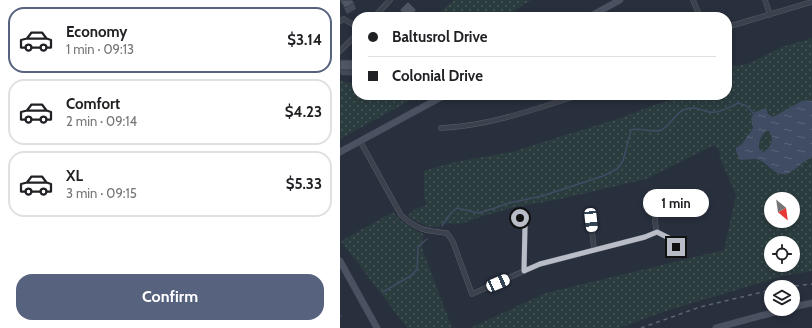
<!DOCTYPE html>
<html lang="en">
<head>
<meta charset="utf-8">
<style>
  :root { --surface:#fff; --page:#f6f6f6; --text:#202124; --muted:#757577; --line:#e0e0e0; --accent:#56627e }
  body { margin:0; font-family:Cabin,sans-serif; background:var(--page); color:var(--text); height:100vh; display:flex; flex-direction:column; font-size:15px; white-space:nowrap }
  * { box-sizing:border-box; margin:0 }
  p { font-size:13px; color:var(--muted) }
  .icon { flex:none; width:22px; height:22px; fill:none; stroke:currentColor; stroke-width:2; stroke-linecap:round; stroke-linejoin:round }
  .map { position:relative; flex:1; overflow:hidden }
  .details { display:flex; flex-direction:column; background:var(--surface); width:340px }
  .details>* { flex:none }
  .guide { position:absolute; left:12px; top:12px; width:380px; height:88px; border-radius:16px; box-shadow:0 2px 6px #0003; display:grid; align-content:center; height:88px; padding:0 16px; background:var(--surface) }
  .needle { width:26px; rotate:151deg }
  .buttons { position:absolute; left:424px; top:192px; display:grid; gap:8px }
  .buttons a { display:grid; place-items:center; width:36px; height:36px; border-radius:50%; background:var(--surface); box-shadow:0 2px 6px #0003; font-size:20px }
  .end { position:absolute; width:18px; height:18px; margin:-9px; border:5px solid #b8bdc8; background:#111; box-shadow:0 0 0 2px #111 }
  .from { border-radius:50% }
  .bubble { position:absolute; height:28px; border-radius:14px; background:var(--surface); box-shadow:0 2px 6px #0003; font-size:13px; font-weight:800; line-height:28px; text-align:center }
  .car { position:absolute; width:12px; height:24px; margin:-12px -6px; border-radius:5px; box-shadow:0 0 3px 1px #0007; background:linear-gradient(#fff 24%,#345 0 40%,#fff 0 76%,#345 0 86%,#fff 0) }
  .guide b { display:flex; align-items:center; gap:14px; height:38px; font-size:15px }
  .guide b+b { border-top:1px solid var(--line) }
  .guide i { width:10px; height:10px; background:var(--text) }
  ul { padding:7px 0 0; list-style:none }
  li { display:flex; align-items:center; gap:12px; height:66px; margin:0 8px 6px; padding:0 8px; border:2px solid var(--line); border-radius:16px }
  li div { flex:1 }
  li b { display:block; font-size:15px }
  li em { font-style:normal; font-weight:800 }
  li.on { border-color:var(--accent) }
  li>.icon { width:36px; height:36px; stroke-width:1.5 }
  .primary-button { display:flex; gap:8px; margin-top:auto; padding:8px 16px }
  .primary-button a { flex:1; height:46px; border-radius:16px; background:var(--accent); color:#fff; font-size:16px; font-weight:800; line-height:46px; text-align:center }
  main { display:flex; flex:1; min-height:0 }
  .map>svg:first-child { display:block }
</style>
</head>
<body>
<main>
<section class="details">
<ul>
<li class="on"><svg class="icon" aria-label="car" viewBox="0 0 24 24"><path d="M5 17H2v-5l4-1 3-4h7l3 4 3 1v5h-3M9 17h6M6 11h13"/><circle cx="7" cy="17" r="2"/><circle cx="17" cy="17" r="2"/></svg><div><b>Economy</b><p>1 min · 09:13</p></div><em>$3.14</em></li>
<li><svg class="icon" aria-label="car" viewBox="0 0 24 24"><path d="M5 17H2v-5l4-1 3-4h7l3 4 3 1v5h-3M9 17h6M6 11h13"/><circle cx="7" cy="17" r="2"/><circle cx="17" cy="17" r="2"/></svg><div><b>Comfort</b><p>2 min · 09:14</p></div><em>$4.23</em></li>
<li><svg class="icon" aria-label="car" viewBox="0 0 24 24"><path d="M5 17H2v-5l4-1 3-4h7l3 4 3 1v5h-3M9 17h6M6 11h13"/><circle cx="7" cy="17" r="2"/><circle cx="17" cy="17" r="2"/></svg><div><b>XL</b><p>3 min · 09:15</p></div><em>$5.33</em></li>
</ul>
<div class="primary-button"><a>Confirm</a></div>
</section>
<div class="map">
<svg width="472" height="328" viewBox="0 0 472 328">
  <defs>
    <pattern id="grass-dots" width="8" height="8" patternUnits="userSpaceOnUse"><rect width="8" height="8" fill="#2b3c3f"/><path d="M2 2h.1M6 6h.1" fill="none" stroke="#485659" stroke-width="1.8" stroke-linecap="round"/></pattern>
    <pattern id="water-ripples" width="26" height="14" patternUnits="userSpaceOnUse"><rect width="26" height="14" fill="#404c64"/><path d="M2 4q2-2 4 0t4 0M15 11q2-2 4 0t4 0" fill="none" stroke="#5a6479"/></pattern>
  </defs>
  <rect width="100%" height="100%" fill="#282f3d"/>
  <g fill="url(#grass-dots)" fill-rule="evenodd">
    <polygon points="114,0 191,0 164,17 94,17"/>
    <path d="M472 38V271L443 276 326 311 280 328H130L206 293 384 250 396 195 380 158 379 150 374 145 306 179 216 200 175 207 140 217 124 223 113 224 106 223 95 227 86 226 69 217 68 215 74 210 86 205 84 195V171L115 162 172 152 283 117 312 106 347 95H387V67L408 64 442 47ZM431 199H453V221H431ZM431 243H453V265H431Z"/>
    <polygon points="0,81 16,84 17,83 17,95 80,95 0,139"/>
    <path d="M53 212C60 222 71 228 83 234L82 248 112 328H67L1 241Z"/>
  </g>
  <path fill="url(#water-ripples)" fill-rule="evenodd" d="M468 100 472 101V157C463 161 457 169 449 173 435 178 430 164 419 160 414 158 406 160 400 160L396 151V148L402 144 408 135 410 133 413 128 411 118 415 112 426 108 428 114 433 117 462 101ZM426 131H429C435 138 431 148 423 152L419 149C418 141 421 136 426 131Z"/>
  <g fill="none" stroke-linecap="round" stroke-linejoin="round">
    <g stroke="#404c64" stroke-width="1.5">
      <path d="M102 226 111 213 117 208 139 213 158 207 165 204 202 196 263 176 277 169 283 161 291 130C301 127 313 134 321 130 334 124 333 111 350 108 357 107 362 111 369 112 379 114 389 107 398 103L407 106 414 114"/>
      <polyline points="43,292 72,275 77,269 78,247 87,239"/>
      <polyline points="0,316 1,316"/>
    </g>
    <g stroke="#575d68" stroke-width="5.5">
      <g id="street">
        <polyline points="353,0 360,17"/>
        <polyline points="425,0 430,15"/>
        <polyline points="34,17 50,0"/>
        <polyline points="0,21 4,19 17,27"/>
        <polyline points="387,27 472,2"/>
        <polyline points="0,51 17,34"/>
        <path d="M101 128C148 126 193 110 239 95"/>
        <path d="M20 141 61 215C77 230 86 231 107 233L113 242 132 294 200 264 305 237 317 232 331 239 336 247"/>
        <polyline points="180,218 185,226 184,271"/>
        <polyline points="251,220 254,250"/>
        <path d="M317 232C313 219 315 208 323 197"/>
      </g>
    </g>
    <g stroke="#454b57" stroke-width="7">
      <g id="secondary">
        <polyline points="249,17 280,0"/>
        <polyline points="0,152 105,95"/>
        <polyline points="0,261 37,328"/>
        <polyline points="453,307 472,303"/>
        <polyline points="376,328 446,309"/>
      </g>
    </g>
    <use href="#street" stroke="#3c424d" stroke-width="4.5"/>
    <use href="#secondary" stroke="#4a5160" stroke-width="6"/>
    <g stroke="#5e6674" stroke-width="1.5" stroke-dasharray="4 4" stroke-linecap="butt">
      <polyline points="447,287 472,284"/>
      <polyline points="301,328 360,307 431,290"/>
    </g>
  </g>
  <g fill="#444b58">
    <polygon points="0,0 14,3 16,9 7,14"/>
    <polygon points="60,10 78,15 76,17 64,17 62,15"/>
    <polygon points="0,60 17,61 17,76 1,75 0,72"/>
  </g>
  <polygon fill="#373d47" points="76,10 78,15 76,17 69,17"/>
  <g fill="#4f5766" stroke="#373d47">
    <polygon points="0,0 12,0 14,3 5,8"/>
    <polygon points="68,2 76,10 69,17 67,17 60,10"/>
    <polygon points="54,14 57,17 51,17"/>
    <polygon points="17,48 17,53 15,50"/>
    <rect x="0" y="60" width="17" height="10"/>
  </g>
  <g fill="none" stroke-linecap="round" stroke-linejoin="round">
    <polyline stroke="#b8bdc8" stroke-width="5" points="180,218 185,226 184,271 200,264 305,237 317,232 331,239 336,247"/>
  </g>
</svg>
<div class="buttons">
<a><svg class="needle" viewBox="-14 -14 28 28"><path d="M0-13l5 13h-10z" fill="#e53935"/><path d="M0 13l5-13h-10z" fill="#757577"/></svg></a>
<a><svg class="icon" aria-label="locate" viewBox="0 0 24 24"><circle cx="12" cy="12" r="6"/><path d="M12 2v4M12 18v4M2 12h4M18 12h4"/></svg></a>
<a><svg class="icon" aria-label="layers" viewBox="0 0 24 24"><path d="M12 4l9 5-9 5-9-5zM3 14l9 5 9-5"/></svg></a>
</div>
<i class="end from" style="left:180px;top:218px"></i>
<i class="end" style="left:336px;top:247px"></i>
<div class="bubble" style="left:303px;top:189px;width:66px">1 min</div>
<i class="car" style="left:251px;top:220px;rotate:174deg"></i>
<i class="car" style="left:158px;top:283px;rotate:66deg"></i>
<div class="guide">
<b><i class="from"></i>Baltusrol Drive</b>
<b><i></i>Colonial Drive</b>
</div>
</div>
</main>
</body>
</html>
